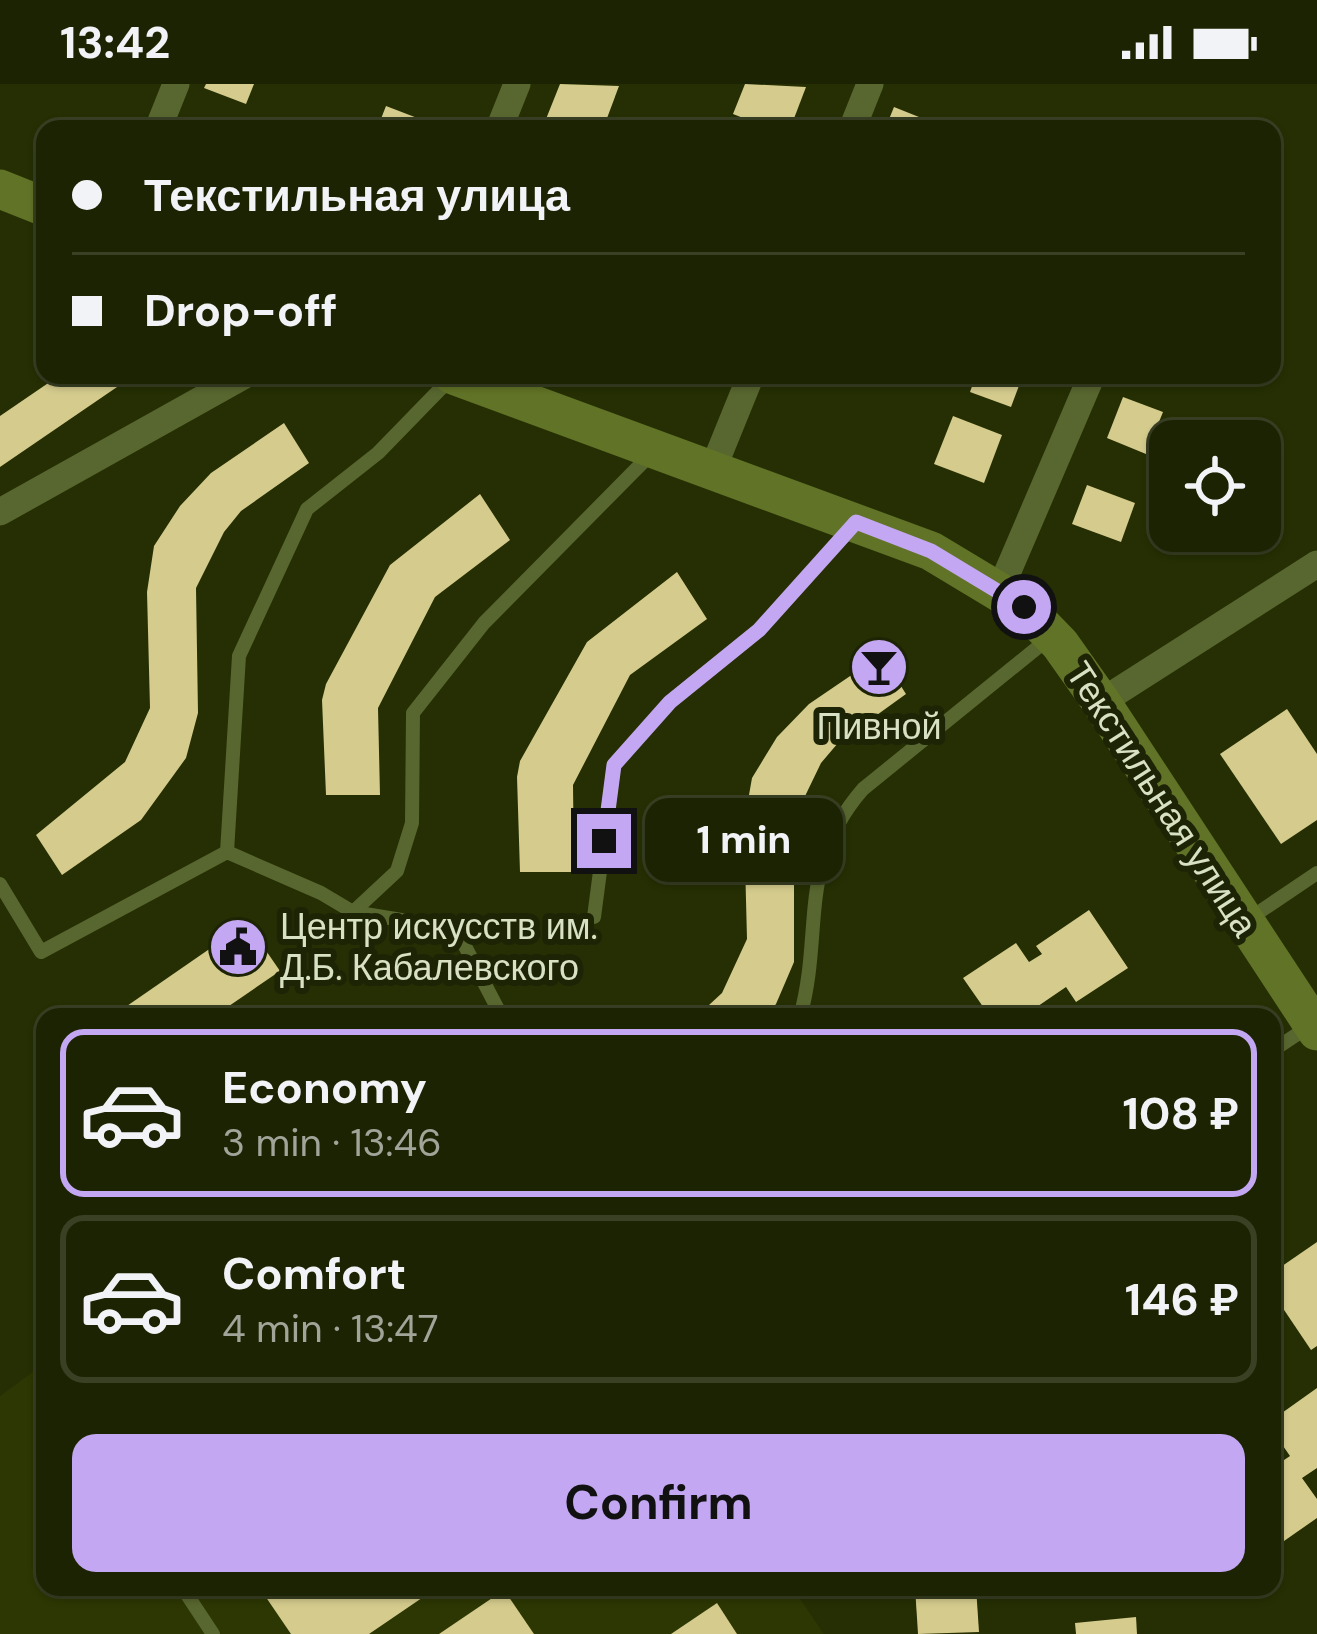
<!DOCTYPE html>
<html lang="en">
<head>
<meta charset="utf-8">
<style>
  :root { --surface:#1c2302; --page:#292f11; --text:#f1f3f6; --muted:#a0a499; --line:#3a4024; --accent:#c3a7f2 }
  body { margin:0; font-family:"DM Sans",sans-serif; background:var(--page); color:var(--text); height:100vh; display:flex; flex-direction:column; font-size:45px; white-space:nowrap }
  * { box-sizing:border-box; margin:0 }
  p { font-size:39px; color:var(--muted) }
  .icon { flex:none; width:66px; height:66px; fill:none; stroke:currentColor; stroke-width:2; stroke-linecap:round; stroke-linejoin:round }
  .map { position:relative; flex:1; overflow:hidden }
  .sheet { position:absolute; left:36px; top:924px; width:1245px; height:588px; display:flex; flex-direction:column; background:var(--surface); border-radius:24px; box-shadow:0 3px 9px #0004,0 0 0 3px var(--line) }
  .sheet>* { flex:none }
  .hud { position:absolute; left:36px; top:36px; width:1245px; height:264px; border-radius:24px; box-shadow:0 3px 9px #0004,0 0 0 3px var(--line); display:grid; align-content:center; height:264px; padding:0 36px; background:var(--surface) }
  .buttons { position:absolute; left:1149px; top:336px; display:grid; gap:24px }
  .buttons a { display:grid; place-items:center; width:132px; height:132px; border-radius:24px; background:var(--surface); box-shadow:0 3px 9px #0004,0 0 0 3px var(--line); font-size:60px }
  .end { position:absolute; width:54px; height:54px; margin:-27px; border:15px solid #c3a7f2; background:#111; box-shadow:0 0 0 6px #111 }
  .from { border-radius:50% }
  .bubble { position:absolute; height:84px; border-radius:24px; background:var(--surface); box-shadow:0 3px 9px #0004,0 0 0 3px var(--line); font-size:39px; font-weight:700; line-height:84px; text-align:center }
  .hud b { display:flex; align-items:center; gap:42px; height:114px; font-size:45px }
  .hud b+b { border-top:3px solid var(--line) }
  .hud i { width:30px; height:30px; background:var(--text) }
  ul { padding:21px 0 0; list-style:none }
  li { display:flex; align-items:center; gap:36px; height:168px; margin:0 24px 18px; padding:0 12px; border:6px solid var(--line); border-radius:24px }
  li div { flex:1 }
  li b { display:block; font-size:45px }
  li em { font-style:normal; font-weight:700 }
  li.on { border-color:var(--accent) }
  li>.icon { width:108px; height:108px; stroke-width:1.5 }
  .action { display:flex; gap:24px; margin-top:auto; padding:24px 36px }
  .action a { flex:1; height:138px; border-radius:24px; background:var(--accent); color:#111; font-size:48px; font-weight:700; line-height:138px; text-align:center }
  .status { display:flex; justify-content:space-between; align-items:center; height:84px; padding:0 60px; background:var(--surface); direction:ltr }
  .status svg { height:33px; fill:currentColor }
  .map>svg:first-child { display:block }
</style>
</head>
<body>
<div class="status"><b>13:42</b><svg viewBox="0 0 49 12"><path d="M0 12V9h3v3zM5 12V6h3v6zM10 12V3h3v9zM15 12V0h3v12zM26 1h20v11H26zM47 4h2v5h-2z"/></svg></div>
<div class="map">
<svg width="1317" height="1550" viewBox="0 0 1317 1550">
  <rect width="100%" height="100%" fill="#252f03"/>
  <polygon fill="#2c3703" points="45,1279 45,1503 792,1503 824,1550 0,1550 0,1312"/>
  <g fill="#d4cb8d">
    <polygon points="206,0 254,0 246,20 204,4"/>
    <polygon points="560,0 619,2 603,45 572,45 546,35"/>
    <polygon points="745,0 806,3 790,45 771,45 733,30"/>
    <polygon points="386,22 446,45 377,45"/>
    <polygon points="894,23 949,45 885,45"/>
    <polygon points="60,291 113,291 120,301 0,383 0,332"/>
    <polygon points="976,291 1023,291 1011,323 970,308"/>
    <polygon points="1123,313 1163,328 1146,370 1107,354"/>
    <polygon points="953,332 1002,351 984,399 934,380"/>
    <polygon points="284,339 309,379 241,427 224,448 196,504 198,629 186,674 141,736 62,791 36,751 125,678 150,624 147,508 154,462 180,422 211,389"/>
    <polygon points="1087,401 1135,419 1121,458 1072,440"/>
    <polygon points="480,410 510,456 435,513 378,624 380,711 326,711 322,616 326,600 390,481"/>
    <polygon points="677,488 707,535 630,591 573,701 574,788 520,788 517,693 520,677 587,558"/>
    <polygon points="881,571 906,610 838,659 821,679 794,735 794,878 776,920 765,933 696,933 722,909 747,855 744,739 752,694 777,653 809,620"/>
    <polygon points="1287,625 1317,670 1317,736 1281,760 1220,670"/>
    <polygon points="1089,826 1128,884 1076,918 1066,903 1022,933 976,933 986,927 963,894 1016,859 1029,878 1042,870 1036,862"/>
    <polygon points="247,839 280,887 213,933 111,933"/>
    <polygon points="1317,1158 1317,1262 1311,1266 1272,1208 1272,1189"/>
    <polygon points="1317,1304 1317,1384 1302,1394 1317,1415 1317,1434 1274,1464 1272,1384 1290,1372 1272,1346 1272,1336"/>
    <polygon points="259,1503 329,1503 331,1507 338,1503 438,1503 369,1550 291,1550"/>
    <polygon points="915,1503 976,1503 979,1548 918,1550"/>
    <polygon points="504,1506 534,1550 439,1550"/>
    <polygon points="717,1519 737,1550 671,1550"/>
    <polygon points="1136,1533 1137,1550 1076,1550 1075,1539"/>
  </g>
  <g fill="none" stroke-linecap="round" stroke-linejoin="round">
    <g stroke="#58662f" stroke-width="14">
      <polyline points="227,768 239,572 307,425 378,369 450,295"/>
      <polyline points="0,800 41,868 227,768 321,809 353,828 456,845 502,933"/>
      <polyline points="353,828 397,787 412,739 413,629 484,539 653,368"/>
      <polyline points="594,833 614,681 670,618 759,546 853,442"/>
      <polyline points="1246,837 1317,789"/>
      <path d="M800 933C824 847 796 782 863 705L1048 555"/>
      <polyline points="1272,967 1308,943"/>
      <polyline points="182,1503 213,1550"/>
    </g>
    <g stroke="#58662f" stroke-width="27">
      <polyline points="158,45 176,0"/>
      <polyline points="499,45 517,0"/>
      <polyline points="852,45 870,0"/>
      <polyline points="712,387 751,291"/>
      <polyline points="0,428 245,291"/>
      <polyline points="999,508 1092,291"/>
      <polyline points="1101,618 1317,480"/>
    </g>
    <g stroke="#617326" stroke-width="39">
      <polyline points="0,105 45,123"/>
      <polyline points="453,291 931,467 1024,523 1060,560 1101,618 1317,947"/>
    </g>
  </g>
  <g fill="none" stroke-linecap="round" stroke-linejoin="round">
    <polyline stroke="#c3a7f2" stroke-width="15" points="604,757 614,681 670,618 759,546 856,438 931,467 1024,523"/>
  </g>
  <defs>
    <g id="bar-disc" transform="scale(3)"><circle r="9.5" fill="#c3a7f2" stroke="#1d2406"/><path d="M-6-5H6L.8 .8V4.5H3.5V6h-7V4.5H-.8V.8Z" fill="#111"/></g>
    <g id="civic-disc" transform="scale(3)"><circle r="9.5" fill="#c3a7f2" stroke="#1d2406"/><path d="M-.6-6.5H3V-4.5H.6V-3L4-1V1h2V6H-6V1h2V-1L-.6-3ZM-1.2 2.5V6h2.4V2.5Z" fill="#111"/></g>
  </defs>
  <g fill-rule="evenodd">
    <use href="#bar-disc" x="879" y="583"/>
    <use href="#civic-disc" x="238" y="863"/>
  </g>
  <g text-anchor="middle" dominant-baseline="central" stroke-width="12" stroke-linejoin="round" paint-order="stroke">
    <g font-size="36" fill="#d8e1c3" stroke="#1d2406">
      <text x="879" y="642">Пивной</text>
      <text x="280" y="842" text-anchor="start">Центр искусств им.<tspan x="280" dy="41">Д.Б. Кабалевского</tspan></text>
    </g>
    <g font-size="36" fill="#d8e1c3" stroke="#1d2406">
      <text transform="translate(1162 715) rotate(57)">Текстильная улица</text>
    </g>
  </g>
</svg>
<div class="buttons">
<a><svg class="icon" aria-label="locate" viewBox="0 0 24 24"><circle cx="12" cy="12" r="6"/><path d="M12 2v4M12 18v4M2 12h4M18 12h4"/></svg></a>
</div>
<i class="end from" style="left:1024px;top:523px"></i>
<i class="end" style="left:604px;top:757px"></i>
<div class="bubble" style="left:645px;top:714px;width:198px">1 min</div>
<div class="hud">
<b><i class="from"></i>Текстильная улица</b>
<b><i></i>Drop-off</b>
</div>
<section class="sheet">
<ul>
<li class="on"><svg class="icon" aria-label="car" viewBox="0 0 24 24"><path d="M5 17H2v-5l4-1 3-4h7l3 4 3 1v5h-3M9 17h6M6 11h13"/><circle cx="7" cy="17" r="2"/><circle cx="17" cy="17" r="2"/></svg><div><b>Economy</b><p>3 min · 13:46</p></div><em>108 ₽</em></li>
<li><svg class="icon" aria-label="car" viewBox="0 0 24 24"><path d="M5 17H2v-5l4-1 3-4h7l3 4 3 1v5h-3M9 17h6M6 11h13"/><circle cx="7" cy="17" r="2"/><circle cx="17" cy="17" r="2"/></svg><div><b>Comfort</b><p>4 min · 13:47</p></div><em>146 ₽</em></li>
</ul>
<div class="action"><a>Confirm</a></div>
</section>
</div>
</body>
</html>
